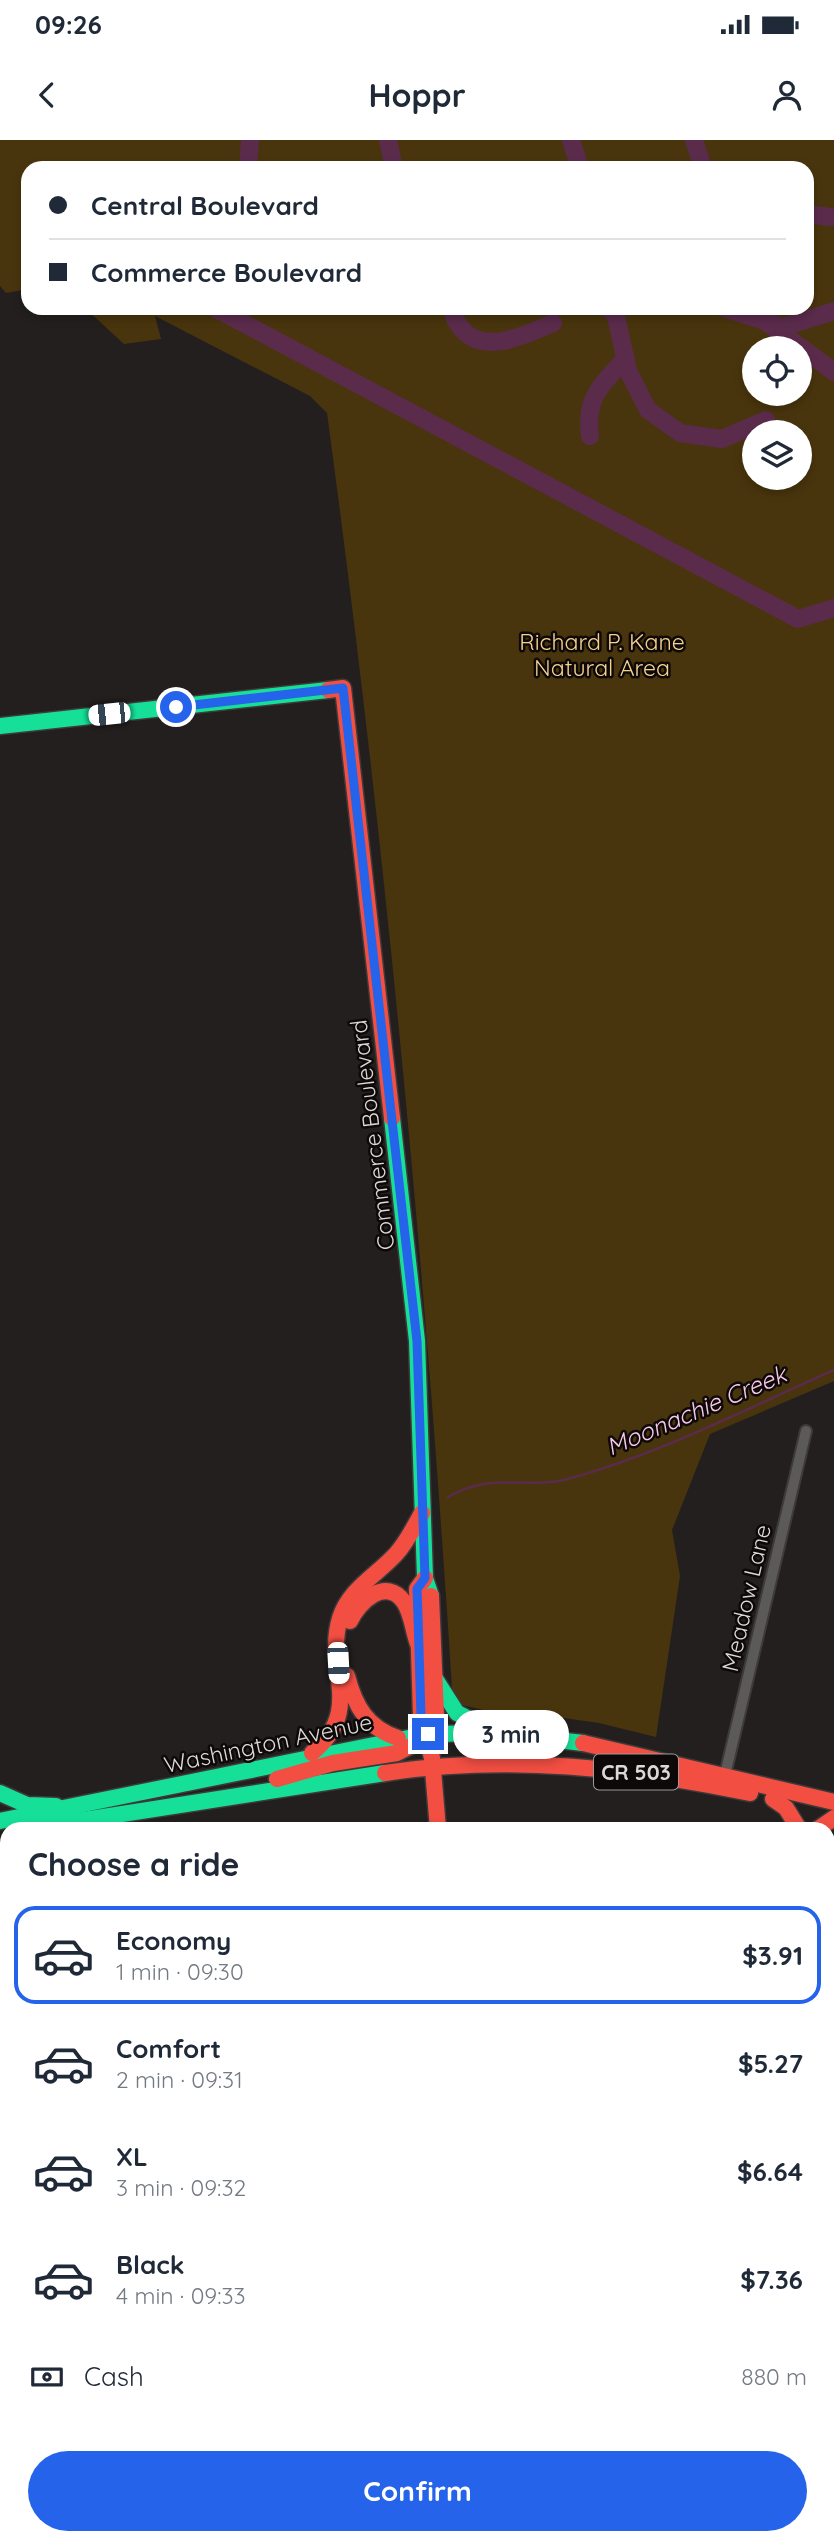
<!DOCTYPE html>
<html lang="en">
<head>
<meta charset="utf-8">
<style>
  :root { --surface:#fff; --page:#f2f2f3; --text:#1f2937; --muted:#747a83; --line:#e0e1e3; --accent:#2563eb }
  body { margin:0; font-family:Quicksand,sans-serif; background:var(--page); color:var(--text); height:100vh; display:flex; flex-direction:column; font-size:26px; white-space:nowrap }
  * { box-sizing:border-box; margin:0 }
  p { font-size:23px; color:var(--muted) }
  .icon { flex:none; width:38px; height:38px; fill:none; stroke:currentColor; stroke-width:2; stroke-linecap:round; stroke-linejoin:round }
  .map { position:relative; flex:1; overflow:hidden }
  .panel { position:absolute; left:0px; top:1682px; width:835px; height:723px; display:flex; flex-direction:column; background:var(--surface); border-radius:21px 21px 0 0; box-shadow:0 4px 10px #0003 }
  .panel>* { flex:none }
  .hud { position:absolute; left:21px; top:21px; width:793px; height:154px; border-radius:21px; box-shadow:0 4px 10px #0003; display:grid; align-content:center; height:154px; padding:0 28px; background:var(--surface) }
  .fabs { position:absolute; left:742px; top:196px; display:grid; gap:14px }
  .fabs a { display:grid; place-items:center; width:70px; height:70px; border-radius:50%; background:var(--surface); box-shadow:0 4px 10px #0003; font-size:35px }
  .end { position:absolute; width:32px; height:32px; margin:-16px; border:9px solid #2563eb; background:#fff; box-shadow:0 0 0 4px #fff }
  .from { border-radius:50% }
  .bubble { position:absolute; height:49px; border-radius:24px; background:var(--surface); box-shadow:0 4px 10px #0003; font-size:23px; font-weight:800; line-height:49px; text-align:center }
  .car { position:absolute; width:21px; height:42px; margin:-21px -10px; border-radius:9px; box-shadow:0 0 5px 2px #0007; background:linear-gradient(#fff 24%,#345 0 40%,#fff 0 76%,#345 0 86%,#fff 0) }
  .hud b { display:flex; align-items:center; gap:24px; height:66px; font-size:26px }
  .hud b+b { border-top:2px solid var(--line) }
  .hud i { width:18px; height:18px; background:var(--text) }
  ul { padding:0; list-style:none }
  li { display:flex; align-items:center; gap:21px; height:98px; margin:0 14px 10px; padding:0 14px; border:4px solid transparent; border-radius:21px }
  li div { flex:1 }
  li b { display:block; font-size:26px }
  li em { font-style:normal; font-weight:800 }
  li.active { border-color:var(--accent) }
  li>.icon { width:63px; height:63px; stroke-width:1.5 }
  h2 { padding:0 28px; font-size:32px; line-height:84px }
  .pay { display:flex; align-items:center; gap:18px; height:77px; padding:0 28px; font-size:26px }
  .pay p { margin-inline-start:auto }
  .button { display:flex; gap:14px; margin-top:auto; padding:14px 28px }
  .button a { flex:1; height:80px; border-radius:42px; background:var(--accent); color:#fff; font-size:28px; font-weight:800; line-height:80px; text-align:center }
  .status { display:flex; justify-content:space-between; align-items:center; height:49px; padding:0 35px; background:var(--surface); direction:ltr }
  .status svg { height:19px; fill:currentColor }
  header { display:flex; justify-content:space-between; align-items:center; height:91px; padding:0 28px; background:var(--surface); font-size:32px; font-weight:800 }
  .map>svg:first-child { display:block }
</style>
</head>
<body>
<div class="status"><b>09:26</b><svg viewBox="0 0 49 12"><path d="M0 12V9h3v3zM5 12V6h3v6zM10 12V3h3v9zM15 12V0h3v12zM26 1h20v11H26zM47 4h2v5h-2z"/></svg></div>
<header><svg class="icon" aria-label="back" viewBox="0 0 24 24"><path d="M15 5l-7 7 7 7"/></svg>Hoppr<svg class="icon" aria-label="person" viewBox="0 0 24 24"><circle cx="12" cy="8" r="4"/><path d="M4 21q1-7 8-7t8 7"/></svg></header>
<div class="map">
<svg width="834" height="2404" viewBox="0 0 834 2404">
  <rect width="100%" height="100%" fill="#241f1f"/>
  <path fill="#49350d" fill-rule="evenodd" d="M0 0H834V1241L710 1294 672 1390 680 1436 656 1597 599 1583 536 1574H501L453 1563C426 1132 385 701 327 273L310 256 155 176 161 199 124 204 85 168H807V28H28V149L6 153 0 146ZM754 208H800V254H754ZM754 292H800V338H754Z"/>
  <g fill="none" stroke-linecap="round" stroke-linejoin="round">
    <path stroke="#5b2b4c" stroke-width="2.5" d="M448 1357C492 1331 525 1350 568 1339 660 1314 746 1269 834 1230"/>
    <g stroke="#5b2b4c" stroke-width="18">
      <polyline points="388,0 394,28"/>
      <polyline points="571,0 580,28"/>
      <polyline points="694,0 703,28"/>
      <polyline points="248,28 250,0"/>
      <polyline points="807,74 830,77"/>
      <polyline points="215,168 798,479 834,468"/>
      <path d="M453 168C453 177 455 180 461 188 483 216 526 195 553 183"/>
      <polyline points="608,168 616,176 628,231 648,270 680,293 722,299 766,280"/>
      <polyline points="724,168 783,187 834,171"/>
      <polyline points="769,184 834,232"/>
      <path d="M590 296C585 258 601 245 626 218"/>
    </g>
    <g stroke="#3f3a3a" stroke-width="14">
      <g id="street">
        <polyline points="725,1635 806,1291"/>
        <polyline points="0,2062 7,2062"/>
        <polyline points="828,2351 834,2351"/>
      </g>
    </g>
    <g stroke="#3f3a3a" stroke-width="19">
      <g id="fast">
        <polyline points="0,586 328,550"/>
        <polyline points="392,978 417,1201 425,1438 431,1456"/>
        <polyline points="434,1537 457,1573 491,1590"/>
        <polyline points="0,1653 27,1665 56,1666"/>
        <polyline points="0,1681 428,1594 497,1593 583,1603"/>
        <polyline points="26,1689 385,1633"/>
      </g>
    </g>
    <g stroke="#3f3a3a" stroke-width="19">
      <polyline id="slow" points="375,2398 376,2404"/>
    </g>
    <g stroke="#3f3a3a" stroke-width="19">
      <g id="jam">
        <polyline points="328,550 343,548 392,978"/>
        <polyline points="425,1438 417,1449 421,1576 432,1618 438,1689"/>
        <path d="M350 1481C359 1462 386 1436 404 1462 412 1474 413 1491 418 1504"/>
        <path d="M347 1536C355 1566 367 1588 398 1598"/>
        <polyline points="428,1594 436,1574 431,1456"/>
        <polyline points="583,1603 834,1662"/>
        <path d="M312 1613C365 1568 324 1532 340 1478 349 1449 377 1435 396 1414 407 1402 414 1387 422 1373"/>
        <path d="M385 1633C507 1614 630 1628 750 1653"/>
        <polyline points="277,1639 333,1623 397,1613 424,1599"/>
        <polyline points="773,1659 786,1668 799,1689"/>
        <polyline points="818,1689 834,1678"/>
      </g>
    </g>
    <use href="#street" stroke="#5c5959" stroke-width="10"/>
    <use href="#fast" stroke="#16e098" stroke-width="16"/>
    <use href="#slow" stroke="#ffcf43" stroke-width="16"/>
    <use href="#jam" stroke="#f24e42" stroke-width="16"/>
  </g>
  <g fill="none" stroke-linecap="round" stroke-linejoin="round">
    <polyline stroke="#2563eb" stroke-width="9" points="176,567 343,548 417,1201 425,1438 417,1449 418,1476 421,1576 428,1594"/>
  </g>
  <g text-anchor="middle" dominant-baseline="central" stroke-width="5" stroke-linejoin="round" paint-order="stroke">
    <rect fill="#0c0908" stroke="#9e9998" stroke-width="2" x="594" y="1614.5" width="84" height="35" rx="5"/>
    <g font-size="21" font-weight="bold" fill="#ddd7d6">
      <text x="636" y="1632">CR 503</text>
    </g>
    <g font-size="23" fill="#f8d08d" stroke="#0c0908">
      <text x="602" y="501">Richard P. Kane<tspan x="602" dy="26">Natural Area</tspan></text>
    </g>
    <g font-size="23" fill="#ddd7d6" stroke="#0c0908">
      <text transform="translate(372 995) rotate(-97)">Commerce Boulevard</text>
      <text transform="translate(746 1458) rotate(-77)">Meadow Lane</text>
      <text transform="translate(268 1603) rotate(-12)">Washington Avenue</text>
    </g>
    <g font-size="24" font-style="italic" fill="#fbc8e9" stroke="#0c0908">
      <text transform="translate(696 1270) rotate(-23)">Moonachie Creek</text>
    </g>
  </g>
</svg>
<div class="fabs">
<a><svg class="icon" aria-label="locate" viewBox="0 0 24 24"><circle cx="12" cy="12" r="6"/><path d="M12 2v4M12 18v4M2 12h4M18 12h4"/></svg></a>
<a><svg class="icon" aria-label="layers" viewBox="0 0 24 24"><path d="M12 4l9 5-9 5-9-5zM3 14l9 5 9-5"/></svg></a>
</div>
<i class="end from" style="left:176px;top:567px"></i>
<i class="end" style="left:428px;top:1594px"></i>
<div class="bubble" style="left:453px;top:1570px;width:116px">3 min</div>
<i class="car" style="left:109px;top:574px;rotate:264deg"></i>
<i class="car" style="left:338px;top:1523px;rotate:177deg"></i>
<div class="hud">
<b><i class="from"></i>Central Boulevard</b>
<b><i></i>Commerce Boulevard</b>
</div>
<section class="panel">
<h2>Choose a ride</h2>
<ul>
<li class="active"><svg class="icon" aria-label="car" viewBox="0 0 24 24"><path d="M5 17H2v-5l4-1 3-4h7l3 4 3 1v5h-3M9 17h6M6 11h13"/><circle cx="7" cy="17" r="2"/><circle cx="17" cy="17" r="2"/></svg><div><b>Economy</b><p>1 min · 09:30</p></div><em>$3.91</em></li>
<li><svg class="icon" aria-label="car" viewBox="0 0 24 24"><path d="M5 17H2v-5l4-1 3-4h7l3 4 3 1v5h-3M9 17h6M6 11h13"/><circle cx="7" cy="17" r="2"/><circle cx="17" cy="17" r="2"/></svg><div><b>Comfort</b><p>2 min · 09:31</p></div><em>$5.27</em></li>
<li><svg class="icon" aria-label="car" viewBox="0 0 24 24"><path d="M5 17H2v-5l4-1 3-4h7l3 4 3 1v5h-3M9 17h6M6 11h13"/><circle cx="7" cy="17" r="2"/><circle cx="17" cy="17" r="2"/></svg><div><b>XL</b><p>3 min · 09:32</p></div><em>$6.64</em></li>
<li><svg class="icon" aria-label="car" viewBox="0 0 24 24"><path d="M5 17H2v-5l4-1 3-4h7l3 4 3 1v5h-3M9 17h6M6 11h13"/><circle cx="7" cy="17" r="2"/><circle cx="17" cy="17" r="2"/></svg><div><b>Black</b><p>4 min · 09:33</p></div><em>$7.36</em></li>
</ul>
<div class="pay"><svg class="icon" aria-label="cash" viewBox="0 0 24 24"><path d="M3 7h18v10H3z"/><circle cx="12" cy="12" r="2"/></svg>Cash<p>880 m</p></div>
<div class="button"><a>Confirm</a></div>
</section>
</div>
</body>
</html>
